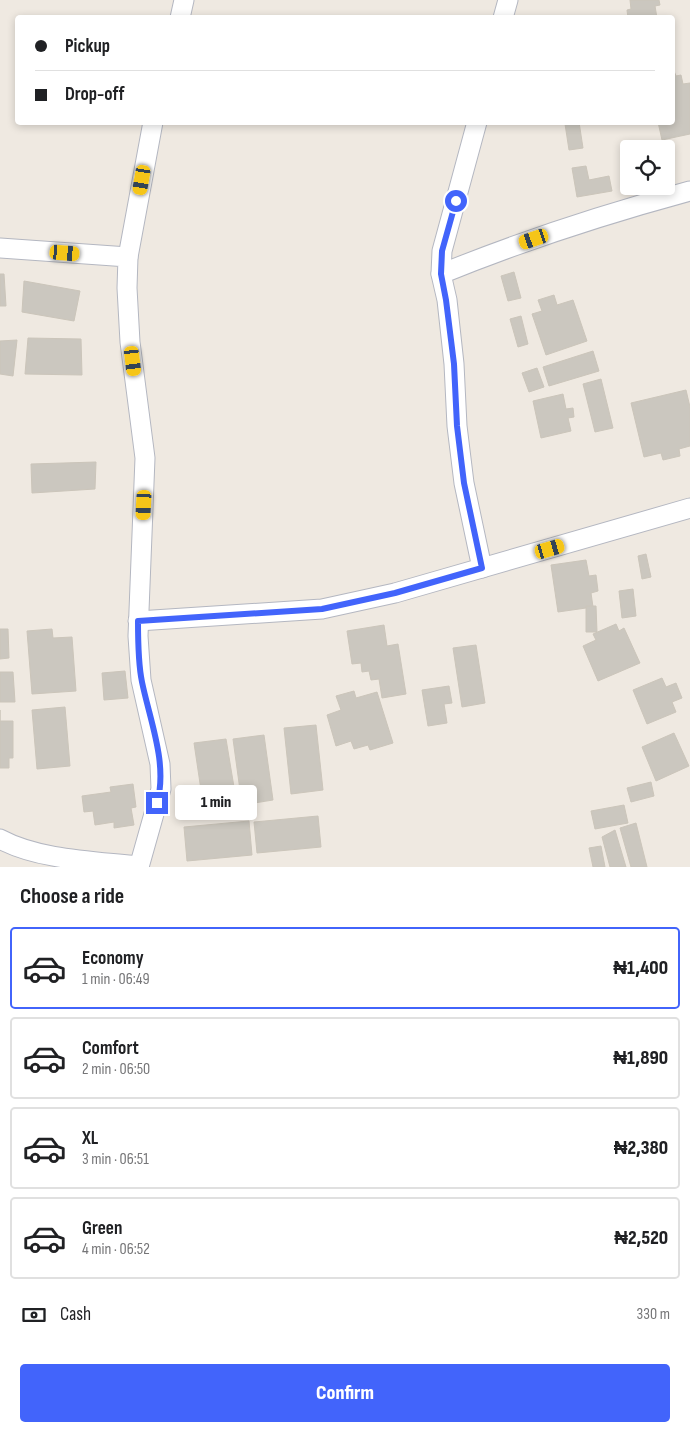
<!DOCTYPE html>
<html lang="en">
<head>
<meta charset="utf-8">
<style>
  :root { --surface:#fff; --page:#f2f2f2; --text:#202124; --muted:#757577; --line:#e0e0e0; --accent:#4264fb }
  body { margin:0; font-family:"Sofia Sans Condensed",sans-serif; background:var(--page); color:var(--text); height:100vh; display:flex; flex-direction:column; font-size:19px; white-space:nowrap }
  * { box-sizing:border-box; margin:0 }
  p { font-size:16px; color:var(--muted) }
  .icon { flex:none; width:28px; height:28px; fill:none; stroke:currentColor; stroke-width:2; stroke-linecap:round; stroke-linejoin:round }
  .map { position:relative; height:867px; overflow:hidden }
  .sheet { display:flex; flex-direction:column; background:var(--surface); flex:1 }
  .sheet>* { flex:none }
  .guide { position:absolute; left:15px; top:15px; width:660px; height:110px; border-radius:5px; box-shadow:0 2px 8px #0003; display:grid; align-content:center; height:110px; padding:0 20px; background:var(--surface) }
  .tools { position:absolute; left:620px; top:140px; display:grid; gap:10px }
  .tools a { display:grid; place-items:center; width:55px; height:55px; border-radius:5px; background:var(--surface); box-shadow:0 2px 8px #0003; font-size:25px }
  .end { position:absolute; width:22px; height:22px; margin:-11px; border:6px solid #4264fb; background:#fff; box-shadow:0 0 0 2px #fff }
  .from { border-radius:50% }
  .bubble { position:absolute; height:35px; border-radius:5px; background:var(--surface); box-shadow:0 2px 8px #0003; font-size:16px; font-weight:800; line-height:35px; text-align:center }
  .car { position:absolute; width:15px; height:30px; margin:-15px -8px; border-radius:6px; box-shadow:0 0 4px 1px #0007; background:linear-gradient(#f5c518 24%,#345 0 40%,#f5c518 0 76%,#345 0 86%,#f5c518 0) }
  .guide b { display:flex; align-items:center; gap:18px; height:48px; font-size:19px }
  .guide b+b { border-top:1px solid var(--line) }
  .guide i { width:12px; height:12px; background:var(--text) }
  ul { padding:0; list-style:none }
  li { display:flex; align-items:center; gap:15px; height:82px; margin:0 10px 8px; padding:0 10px; border:2px solid var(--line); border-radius:5px }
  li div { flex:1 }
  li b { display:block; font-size:19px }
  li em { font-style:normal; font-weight:800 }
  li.active { border-color:var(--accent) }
  li>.icon { width:45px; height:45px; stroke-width:1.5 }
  h2 { padding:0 20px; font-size:22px; line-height:60px }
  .pay { display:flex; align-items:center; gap:12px; height:55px; padding:0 20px; font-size:19px }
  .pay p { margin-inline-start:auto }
  .action { display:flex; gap:10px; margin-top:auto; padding:10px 20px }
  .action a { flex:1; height:58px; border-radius:5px; background:var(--accent); color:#fff; font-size:20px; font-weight:800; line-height:58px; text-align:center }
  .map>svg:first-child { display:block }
</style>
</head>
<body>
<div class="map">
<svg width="690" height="867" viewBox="0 0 690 867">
  <rect width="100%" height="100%" fill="#efe9e1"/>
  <g fill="#cbc7bf" stroke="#cbc5ba">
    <polygon points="630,0 659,0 660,5 655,6 657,18 628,18 627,10 631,9"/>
    <polygon points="672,66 676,76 681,75 683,84 690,83 690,134 662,140 658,122 672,122"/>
    <polygon points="579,122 583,148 569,150 565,124"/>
    <polygon points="586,166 589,180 609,176 612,191 577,197 572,168"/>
    <polygon points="514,272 521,298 508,301 501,276"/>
    <polygon points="0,274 4,274 6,306 0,306"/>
    <polygon points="24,281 80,291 74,321 22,312"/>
    <polygon points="554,295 557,305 573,300 587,341 546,355 532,314 542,311 538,300"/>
    <polygon points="521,316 528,344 518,347 510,319"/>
    <polygon points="28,338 81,339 82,375 25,374"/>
    <polygon points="17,340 13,376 0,374 0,341"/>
    <polygon points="593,351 599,371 549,386 543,367"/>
    <polygon points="537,368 544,387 529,392 522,373"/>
    <polygon points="601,379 613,428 595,432 583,384"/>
    <polygon points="686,390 690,407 690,446 679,449 680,456 663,460 661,453 644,457 631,403"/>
    <polygon points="563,394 566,409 573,408 574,417 568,418 571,431 541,438 533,401"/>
    <polygon points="96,462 95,489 32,493 31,464"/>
    <polygon points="646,554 651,577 642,579 638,556"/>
    <polygon points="586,560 589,576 596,575 598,591 591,593 593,607 558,612 551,565"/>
    <polygon points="633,589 636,616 622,618 619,591"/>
    <polygon points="586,606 596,606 597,632 586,632"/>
    <polygon points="616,624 619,631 624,628 640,663 598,681 583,646 596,640 593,634"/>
    <polygon points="384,625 387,646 398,644 406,694 382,698 379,679 371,680 369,671 362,672 361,663 352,664 347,631"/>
    <polygon points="0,629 8,629 9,658 0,659"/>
    <polygon points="52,629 53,638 72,637 76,691 32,694 27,631"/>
    <polygon points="476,645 485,703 462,707 453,648"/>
    <polygon points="125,671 128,698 104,700 102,673"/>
    <polygon points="0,672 13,672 15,702 0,702"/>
    <polygon points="662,678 666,687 676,683 682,698 672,702 676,712 647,724 633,690"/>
    <polygon points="449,686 452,703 444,704 447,723 428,726 422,690"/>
    <polygon points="354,691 356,698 377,692 393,743 370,750 368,745 354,749 351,741 336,746 327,715 341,710 336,696"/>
    <polygon points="65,707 70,766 37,769 32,710"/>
    <polygon points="0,710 0,721 13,721 13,758 9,758 9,768 0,768"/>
    <polygon points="316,725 323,790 291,794 284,728"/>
    <polygon points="674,733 689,766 656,781 642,747"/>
    <polygon points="264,735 273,800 242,805 233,739"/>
    <polygon points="226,739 237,805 204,810 194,743"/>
    <polygon points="651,782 654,796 631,802 627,788"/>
    <polygon points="133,784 136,807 131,808 134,825 114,828 114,822 95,825 93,811 84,812 82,796 111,792 110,787"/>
    <polygon points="624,805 628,823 595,829 591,811"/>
    <polygon points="318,816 321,847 257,853 254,822"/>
    <polygon points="249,821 252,855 187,861 184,827"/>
    <polygon points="636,823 647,867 631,867 620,828"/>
    <polygon points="615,830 626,867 610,867 602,837"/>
    <polygon points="601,846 605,867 593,867 589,848"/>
  </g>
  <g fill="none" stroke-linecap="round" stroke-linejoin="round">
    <g stroke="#b4b7c1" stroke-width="21">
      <g id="street">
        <polyline points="180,18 184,0"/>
        <polyline points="503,18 508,0"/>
        <polyline points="0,248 128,257 127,288 130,342 145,458 138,636 141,680 160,764 161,789 139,867"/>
        <polyline points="128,257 153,122"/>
        <polyline points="441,274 442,251 477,122"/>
        <path d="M482 568 464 483 457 426 454 364 447 300 441 274C522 241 605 214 690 191"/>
        <polyline points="138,621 322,609 395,593 690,508"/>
        <path d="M0 839C39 860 95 861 139 866"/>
      </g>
    </g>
    <use href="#street" stroke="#fff" stroke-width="19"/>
  </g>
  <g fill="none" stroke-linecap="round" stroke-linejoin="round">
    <path stroke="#4264fb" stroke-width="6" d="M157 803C168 764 150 721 142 682 138 663 138 641 138 621L322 609 395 593 482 568 464 483 457 426 454 364 446 300 441 274 442 251 456 201"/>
  </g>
</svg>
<div class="tools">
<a><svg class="icon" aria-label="locate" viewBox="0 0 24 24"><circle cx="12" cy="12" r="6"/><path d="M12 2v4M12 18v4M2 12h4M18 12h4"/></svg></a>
</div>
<i class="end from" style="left:456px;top:201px"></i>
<i class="end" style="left:157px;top:803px"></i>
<div class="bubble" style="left:175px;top:785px;width:82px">1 min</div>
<i class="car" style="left:142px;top:180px;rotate:190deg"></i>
<i class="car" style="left:534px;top:239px;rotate:251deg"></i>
<i class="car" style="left:65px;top:253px;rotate:95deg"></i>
<i class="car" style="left:133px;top:361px;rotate:173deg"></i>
<i class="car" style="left:144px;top:505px;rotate:183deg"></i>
<i class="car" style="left:550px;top:549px;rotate:74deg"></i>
<div class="guide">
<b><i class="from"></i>Pickup</b>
<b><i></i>Drop-off</b>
</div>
</div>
<section class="sheet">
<h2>Choose a ride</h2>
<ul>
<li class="active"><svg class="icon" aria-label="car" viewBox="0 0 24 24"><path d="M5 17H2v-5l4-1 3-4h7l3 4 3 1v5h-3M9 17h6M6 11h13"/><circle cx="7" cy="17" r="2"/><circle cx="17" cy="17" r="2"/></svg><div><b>Economy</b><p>1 min · 06:49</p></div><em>₦1,400</em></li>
<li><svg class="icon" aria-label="car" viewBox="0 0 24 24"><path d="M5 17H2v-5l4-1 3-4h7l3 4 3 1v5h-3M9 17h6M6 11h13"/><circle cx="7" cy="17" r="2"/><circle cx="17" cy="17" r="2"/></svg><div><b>Comfort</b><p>2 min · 06:50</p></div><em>₦1,890</em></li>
<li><svg class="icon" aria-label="car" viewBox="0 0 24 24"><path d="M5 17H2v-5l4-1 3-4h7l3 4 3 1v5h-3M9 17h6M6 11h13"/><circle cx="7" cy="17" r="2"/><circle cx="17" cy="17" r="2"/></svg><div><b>XL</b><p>3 min · 06:51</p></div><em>₦2,380</em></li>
<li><svg class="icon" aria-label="car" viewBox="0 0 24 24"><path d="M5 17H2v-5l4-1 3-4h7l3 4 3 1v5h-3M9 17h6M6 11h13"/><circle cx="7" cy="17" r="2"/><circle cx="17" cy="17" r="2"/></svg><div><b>Green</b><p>4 min · 06:52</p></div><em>₦2,520</em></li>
</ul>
<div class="pay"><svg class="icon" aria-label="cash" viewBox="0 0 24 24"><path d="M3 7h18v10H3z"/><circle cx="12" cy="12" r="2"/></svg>Cash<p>330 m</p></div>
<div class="action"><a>Confirm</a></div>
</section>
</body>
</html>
